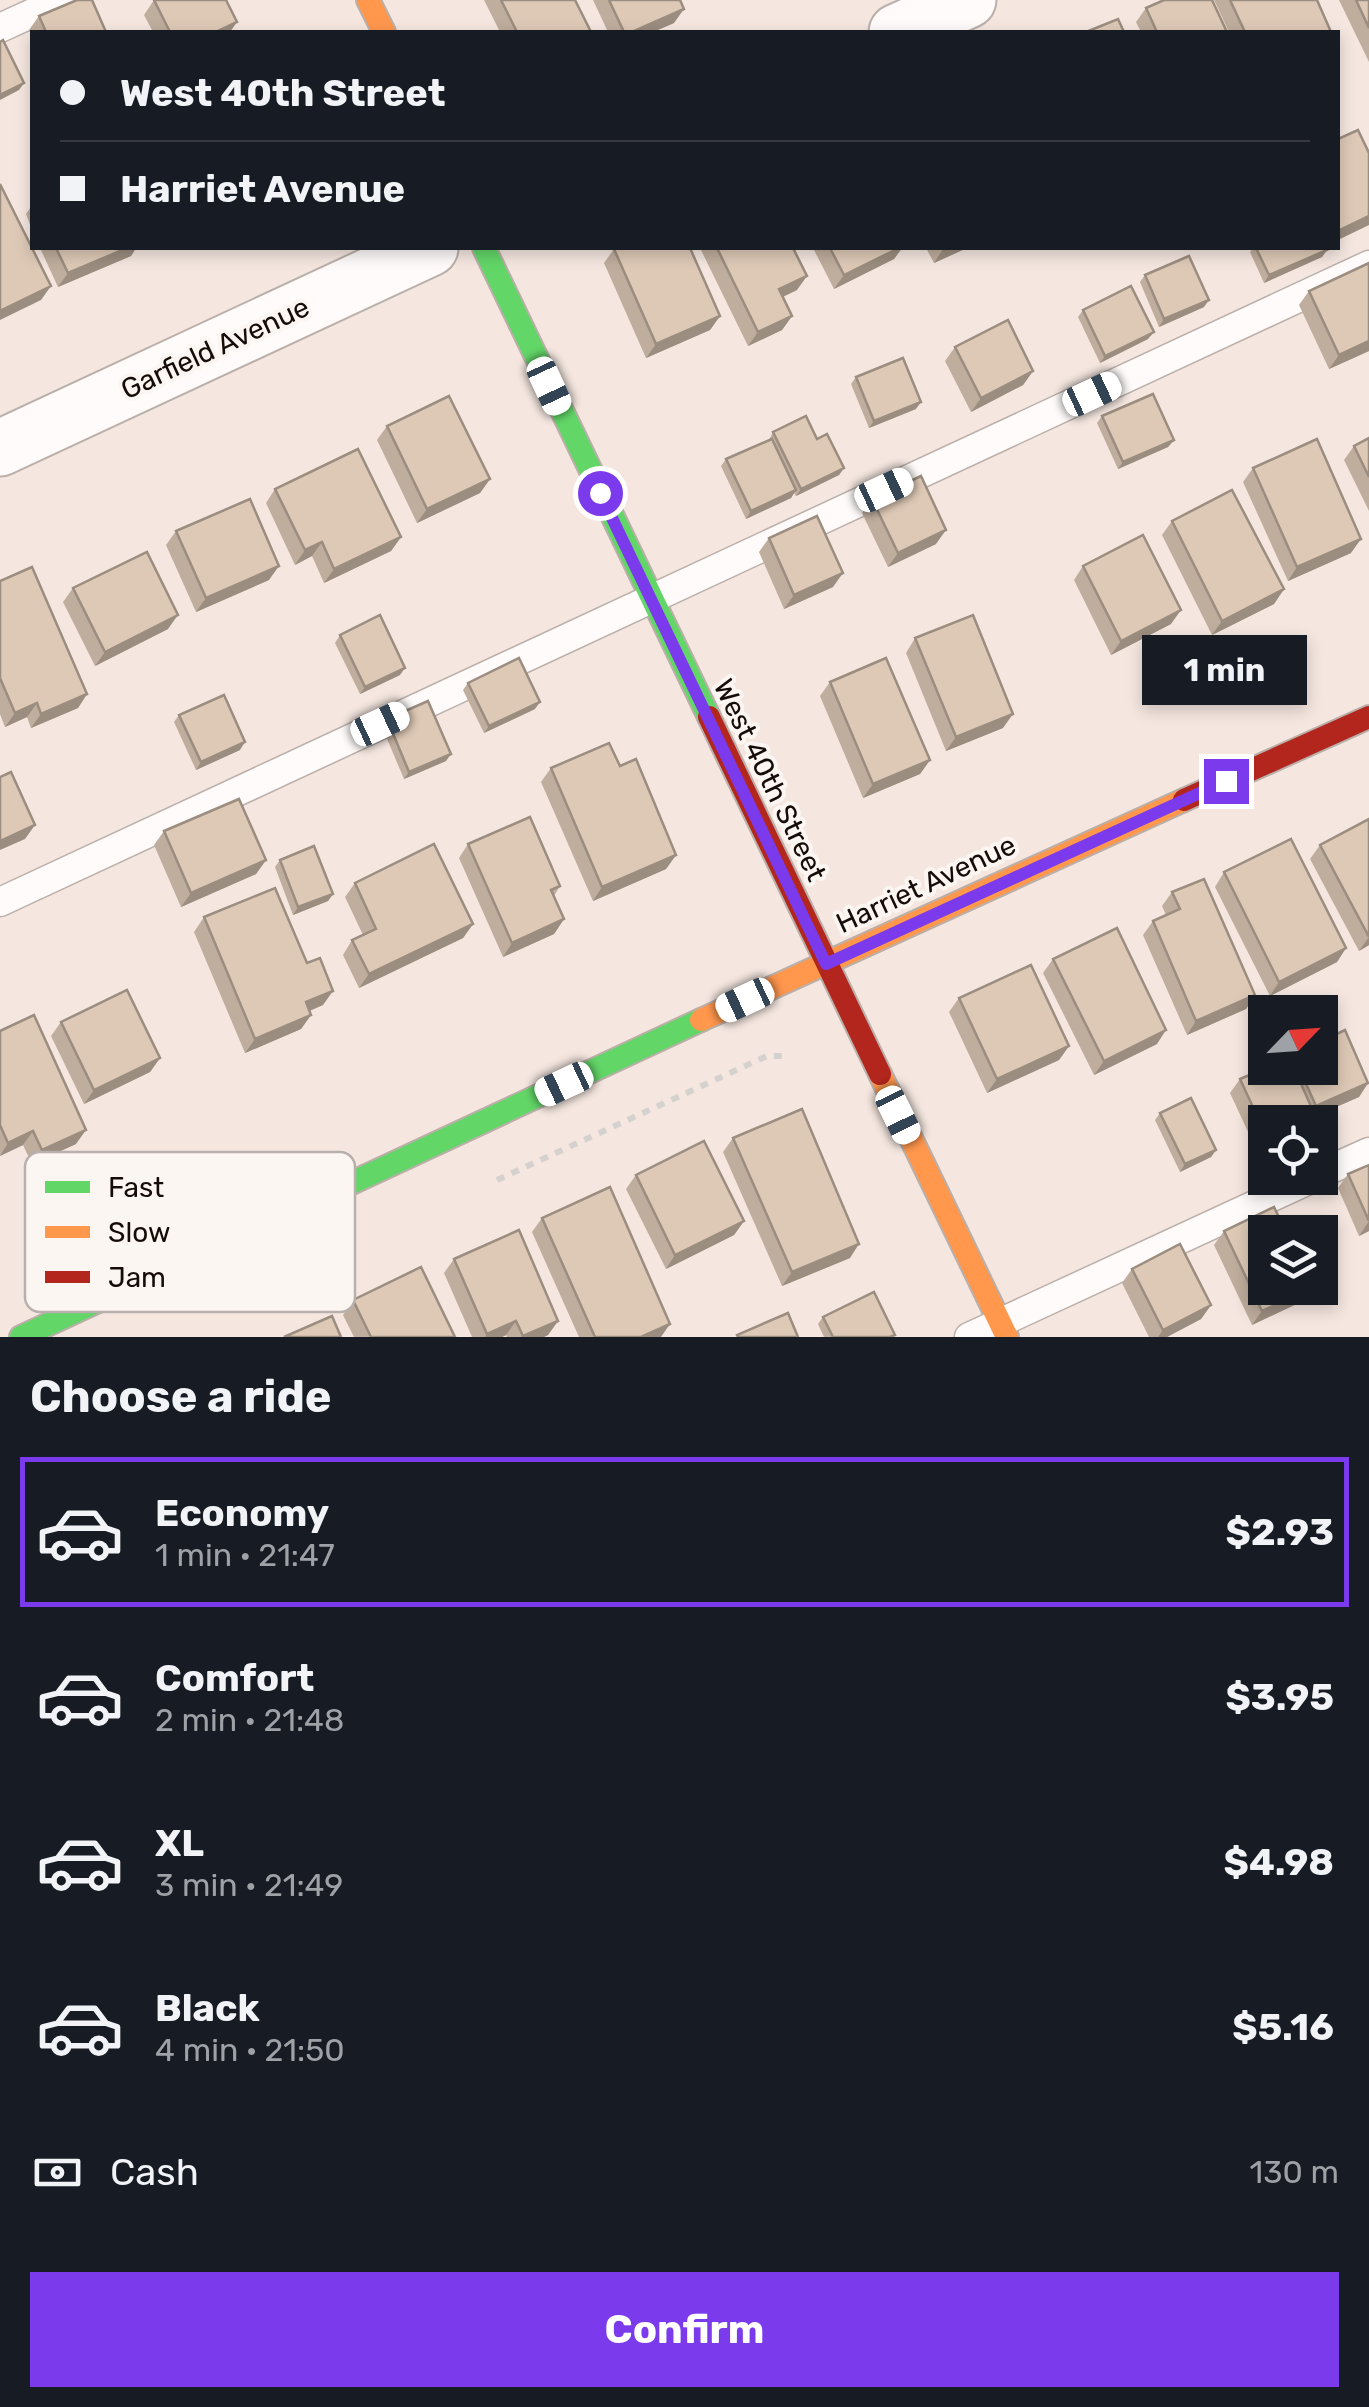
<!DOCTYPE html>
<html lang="en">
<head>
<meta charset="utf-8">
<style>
  :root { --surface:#171b24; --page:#242831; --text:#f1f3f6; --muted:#9ea1a6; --line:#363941; --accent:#7c3aed }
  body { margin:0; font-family:Rubik,sans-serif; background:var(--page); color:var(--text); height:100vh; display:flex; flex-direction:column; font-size:38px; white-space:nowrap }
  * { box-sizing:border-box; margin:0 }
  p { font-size:32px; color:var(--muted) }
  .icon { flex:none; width:55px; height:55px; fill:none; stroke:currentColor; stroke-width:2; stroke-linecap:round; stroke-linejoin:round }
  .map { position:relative; height:1337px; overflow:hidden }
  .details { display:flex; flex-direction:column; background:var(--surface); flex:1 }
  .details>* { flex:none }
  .hud { position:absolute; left:30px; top:30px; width:1310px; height:220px; border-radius:0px; box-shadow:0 5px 15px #0003; display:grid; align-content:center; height:220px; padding:0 30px; background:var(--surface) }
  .needle { width:65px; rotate:65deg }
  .tools { position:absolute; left:1248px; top:995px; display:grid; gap:20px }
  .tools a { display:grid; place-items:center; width:90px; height:90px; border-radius:0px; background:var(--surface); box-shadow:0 5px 15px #0003; font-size:50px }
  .end { position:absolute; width:45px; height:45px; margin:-22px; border:12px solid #7c3aed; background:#fff; box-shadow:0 0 0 5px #fff }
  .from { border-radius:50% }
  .bubble { position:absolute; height:70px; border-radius:0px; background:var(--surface); box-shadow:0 5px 15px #0003; font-size:32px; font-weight:700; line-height:70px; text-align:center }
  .car { position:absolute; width:30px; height:60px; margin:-30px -15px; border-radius:12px; box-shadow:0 0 8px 2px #0007; background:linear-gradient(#fff 24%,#345 0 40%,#fff 0 76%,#345 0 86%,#fff 0) }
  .hud b { display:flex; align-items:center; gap:35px; height:95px; font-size:38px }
  .hud b+b { border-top:2px solid var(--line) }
  .hud i { width:25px; height:25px; background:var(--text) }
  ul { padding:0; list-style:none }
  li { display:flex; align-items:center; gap:30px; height:150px; margin:0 20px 15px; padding:0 10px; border:5px solid transparent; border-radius:0px }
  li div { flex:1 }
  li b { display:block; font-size:38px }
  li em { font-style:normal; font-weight:700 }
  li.current { border-color:var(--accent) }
  li>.icon { width:90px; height:90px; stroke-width:1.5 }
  h2 { padding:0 30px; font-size:45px; line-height:120px }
  .pay { display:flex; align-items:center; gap:25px; height:110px; padding:0 30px; font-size:38px }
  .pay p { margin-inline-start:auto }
  .action { display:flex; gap:20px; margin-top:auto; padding:20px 30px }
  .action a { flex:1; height:115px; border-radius:0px; background:var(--accent); color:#fff; font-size:40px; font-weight:700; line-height:115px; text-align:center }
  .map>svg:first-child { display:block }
</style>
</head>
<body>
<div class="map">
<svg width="1369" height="1337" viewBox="0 0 1369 1337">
  <rect width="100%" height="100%" fill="#f5e7e0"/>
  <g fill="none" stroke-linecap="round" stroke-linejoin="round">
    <g stroke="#bbafa9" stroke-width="31">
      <g id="lane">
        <polyline points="0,28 61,0"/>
        <polyline points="0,902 1369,265"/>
        <polyline points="1320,1174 1369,1152"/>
        <polyline points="969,1337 1313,1178"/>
      </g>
    </g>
    <g stroke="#bbafa9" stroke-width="59">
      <g id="street">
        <polyline points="897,32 968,0"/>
        <polyline points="0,448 430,248"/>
      </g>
    </g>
    <g stroke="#bbafa9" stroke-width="26">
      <g id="fast">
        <polyline points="484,248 709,717"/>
        <polyline points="21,1337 701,1020"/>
      </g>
    </g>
    <g stroke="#bbafa9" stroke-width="26">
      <g id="slow">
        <polyline points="368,0 384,32"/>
        <polyline points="701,1020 1184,800"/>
        <polyline points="880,1074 1007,1337"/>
      </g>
    </g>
    <g stroke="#bbafa9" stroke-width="26">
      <g id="jam">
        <polyline points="709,717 880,1074"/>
        <polyline points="1184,800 1369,717"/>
      </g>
    </g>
    <polyline stroke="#d5d1cf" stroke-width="6" stroke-dasharray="8 8" stroke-linecap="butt" points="497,1180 767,1056 784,1056"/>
    <use href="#lane" stroke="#fefbfa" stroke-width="28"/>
    <use href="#street" stroke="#fefbfa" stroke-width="55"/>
    <use href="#fast" stroke="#63d668" stroke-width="22"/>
    <use href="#slow" stroke="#ff974d" stroke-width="22"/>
    <use href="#jam" stroke="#b3261e" stroke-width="22"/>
  </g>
  <g fill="#bfad9d">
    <polygon points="154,0 230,32 153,32 144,15"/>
    <polygon points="484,0 575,0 591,32 500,32"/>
    <polygon points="593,0 680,0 674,23 653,32 608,32"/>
    <polygon points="1214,0 1317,0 1331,32 1229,32"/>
    <polygon points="1339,0 1369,0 1369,62"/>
    <polygon points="1146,8 1227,32 1141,32 1136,22"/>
    <polygon points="39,16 106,32 32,32 32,37 29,30"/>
    <polygon points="32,205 32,230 26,214"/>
    <polygon points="40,248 136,248 131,256 58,287"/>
    <polygon points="700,248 793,248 797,290 783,297 792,316 782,330 748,346"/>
    <polygon points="813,248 902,248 894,259 834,289"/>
    <polygon points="926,248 967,248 934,263"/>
    <polygon points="1253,248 1326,248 1327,250 1322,257 1264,283 1250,252"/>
    <polygon points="614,249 720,316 710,330 646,358 604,263"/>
    <polygon points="1145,275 1204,307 1159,327 1140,282"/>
    <polygon points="1309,291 1369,351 1329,369 1299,305"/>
    <polygon points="1083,310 1148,339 1100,363 1078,317"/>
    <polygon points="955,347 1033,371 1023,385 971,412 945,361"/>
    <polygon points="856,377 916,409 869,428 851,384"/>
    <polygon points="1102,416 1174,440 1168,447 1118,469 1097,423"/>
    <polygon points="387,426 490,479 480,493 417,523 377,440"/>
    <polygon points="773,432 817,439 844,468 839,475 796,496 794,493 791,498 746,519 721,466 726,459 769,440"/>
    <polygon points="1369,438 1369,511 1344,460 1354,446"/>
    <polygon points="1253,468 1351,553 1288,581 1243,482"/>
    <polygon points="275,489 401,537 391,551 324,583 312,556 295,565 266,503"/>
    <polygon points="872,499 936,544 888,567 862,513"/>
    <polygon points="1172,521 1284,589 1274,604 1212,635 1162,535"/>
    <polygon points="176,531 269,580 196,612 166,545"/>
    <polygon points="769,538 833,587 784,609 759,552"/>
    <polygon points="1083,566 1171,624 1111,655 1074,580"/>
    <polygon points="0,581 87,694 78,708 31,728 27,717 5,727 0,714"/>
    <polygon points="73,588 168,629 95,666 63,602"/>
    <polygon points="340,635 400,675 360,694 335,643"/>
    <polygon points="915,638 1003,728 946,751 906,653"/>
    <polygon points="830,682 930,760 920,774 863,798 820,696"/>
    <polygon points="468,683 535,709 484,733 463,690"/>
    <polygon points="179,715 240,750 196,770 174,722"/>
    <polygon points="387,719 446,761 404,779 382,727"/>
    <polygon points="620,766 676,855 666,869 593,901 541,782 551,768"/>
    <polygon points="1369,819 1369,945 1359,951 1310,859 1320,845"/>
    <polygon points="164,831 266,860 256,874 181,907 154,845"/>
    <polygon points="468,844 560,886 554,896 564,919 554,934 503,957 459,858"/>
    <polygon points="280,860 333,894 328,901 293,915 275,867"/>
    <polygon points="1224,872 1346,948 1337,962 1270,996 1215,887"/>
    <polygon points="355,883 473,924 463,938 359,988 343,955 352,940 363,935 345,897"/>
    <polygon points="1172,892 1255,995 1246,1009 1187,1035 1143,935 1153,921 1166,915 1162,906"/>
    <polygon points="204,917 307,963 323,1005 310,1011 311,1015 301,1029 245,1053 194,932"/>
    <polygon points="1053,959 1157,1044 1094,1075 1043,973"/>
    <polygon points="959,998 1069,1046 1059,1060 987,1093 949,1012"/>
    <polygon points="61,1022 160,1058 150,1072 84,1104 51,1036"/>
    <polygon points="0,1031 76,1144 32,1164 23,1145 0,1156"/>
    <polygon points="1266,1068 1320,1068 1368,1083 1359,1097 1311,1118 1265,1122 1265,1145 1256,1149 1230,1093 1240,1079"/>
    <polygon points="1160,1113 1216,1150 1211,1157 1180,1172 1155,1120"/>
    <polygon points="733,1138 850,1258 782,1286 723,1152"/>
    <polygon points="1369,1165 1369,1231 1359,1236 1338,1188 1348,1174"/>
    <polygon points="636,1175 744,1221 734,1235 666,1269 626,1189"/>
    <polygon points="542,1218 661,1337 579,1337 532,1232"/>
    <polygon points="1224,1231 1312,1288 1303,1301 1252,1325 1214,1245"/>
    <polygon points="454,1259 558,1321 548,1335 544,1337 507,1337 506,1335 502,1337 472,1337 444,1273"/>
    <polygon points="1132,1269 1211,1305 1201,1319 1167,1337 1149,1337 1122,1283"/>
    <polygon points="353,1300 455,1337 354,1337 343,1315"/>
    <polygon points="823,1317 893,1337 824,1337 818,1324"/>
  </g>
  <g fill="#9b8d7f">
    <polygon points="684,9 674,23 653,32 632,32"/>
    <polygon points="237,22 230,32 216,32"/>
    <polygon points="24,83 19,90 0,100 0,95"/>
    <polygon points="1369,216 1369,225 1338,240 1338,231"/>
    <polygon points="127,248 136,248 131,256 58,287 68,273"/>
    <polygon points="899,248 902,248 894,259 834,289 844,275"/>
    <polygon points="946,248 967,248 934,263 943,249"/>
    <polygon points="1327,250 1322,257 1264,283 1269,275"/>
    <polygon points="807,276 797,290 769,303 779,289"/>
    <polygon points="51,286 41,300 0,320 0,311"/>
    <polygon points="1209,300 1204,307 1159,327 1164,319"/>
    <polygon points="720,316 710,330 646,358 656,344"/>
    <polygon points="792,316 782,330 748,346 758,332"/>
    <polygon points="1154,332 1148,339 1100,363 1105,356"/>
    <polygon points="1369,341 1369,351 1329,369 1339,355"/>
    <polygon points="1033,371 1023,385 971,412 981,398"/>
    <polygon points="921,402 916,409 869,428 874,421"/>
    <polygon points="1174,440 1168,447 1118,469 1123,462"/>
    <polygon points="844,468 839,475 796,496 801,489"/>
    <polygon points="490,479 480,493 417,523 427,509"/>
    <polygon points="796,490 791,498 746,519 751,511"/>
    <polygon points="946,530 936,544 888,567 898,553"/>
    <polygon points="401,537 391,551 324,583 334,569"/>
    <polygon points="1361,539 1351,553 1288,581 1297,567"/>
    <polygon points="322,542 312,556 295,565 305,550"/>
    <polygon points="279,566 269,580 196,612 206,598"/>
    <polygon points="843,573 833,587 784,609 794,595"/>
    <polygon points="1284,589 1274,604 1212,635 1222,621"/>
    <polygon points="1181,610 1171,624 1111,655 1121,641"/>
    <polygon points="178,615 168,629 95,666 105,652"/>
    <polygon points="405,668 400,675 360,694 365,687"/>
    <polygon points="87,694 78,708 31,728 41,714"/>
    <polygon points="540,702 535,709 484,733 489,726"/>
    <polygon points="37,703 27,717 5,727 15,713"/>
    <polygon points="1013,714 1003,728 946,751 956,737"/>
    <polygon points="245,742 240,750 196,770 201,762"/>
    <polygon points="451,754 446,761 404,779 409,772"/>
    <polygon points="930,760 920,774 863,798 873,784"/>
    <polygon points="35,825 25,839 0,850 0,841"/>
    <polygon points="676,855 666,869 593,901 602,887"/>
    <polygon points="266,860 256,874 181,907 191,893"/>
    <polygon points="333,894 328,901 293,915 298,907"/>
    <polygon points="564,919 554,934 503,957 512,943"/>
    <polygon points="473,924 463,938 359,988 369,974"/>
    <polygon points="1369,937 1369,945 1359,951"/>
    <polygon points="1346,948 1337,962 1270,996 1279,982"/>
    <polygon points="333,991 323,1005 296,1016 306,1002"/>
    <polygon points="1255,995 1246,1009 1187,1035 1196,1021"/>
    <polygon points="311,1015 301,1029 245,1053 255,1039"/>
    <polygon points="1166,1030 1157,1044 1094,1075 1104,1061"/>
    <polygon points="1069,1046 1059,1060 987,1093 997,1079"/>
    <polygon points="160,1058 150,1072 84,1104 94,1090"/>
    <polygon points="1368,1083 1359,1097 1311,1118 1308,1122 1294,1122 1309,1115 1316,1106"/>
    <polygon points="86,1130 76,1144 32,1164 42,1150"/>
    <polygon points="33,1131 23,1145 0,1156 8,1143"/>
    <polygon points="1265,1136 1265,1145 1256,1149"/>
    <polygon points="1216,1150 1211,1157 1180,1172 1185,1164"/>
    <polygon points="744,1221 734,1235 666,1269 675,1255"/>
    <polygon points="1369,1221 1369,1231 1359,1236"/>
    <polygon points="859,1244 850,1258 782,1286 792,1272"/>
    <polygon points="1312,1288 1303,1301 1252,1325 1262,1311"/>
    <polygon points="1211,1305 1201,1319 1167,1337 1158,1337 1163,1330"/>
    <polygon points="516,1321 506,1335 502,1337 485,1337 487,1334"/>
    <polygon points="558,1321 548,1335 544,1337 523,1337"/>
    <polygon points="670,1324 661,1337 641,1337"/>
  </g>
  <g fill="#dec9b6" stroke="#9b8d7f" stroke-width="2.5">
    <polygon points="77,0 92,0 106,32 46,32 39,16"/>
    <polygon points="154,0 226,0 237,22 216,32 170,32"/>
    <polygon points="501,0 575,0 591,32 517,32"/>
    <polygon points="609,0 680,0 684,9 632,32 624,32"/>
    <polygon points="1164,0 1212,0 1227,32 1157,32 1146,8"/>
    <polygon points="1230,0 1317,0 1331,32 1245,32"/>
    <polygon points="1356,0 1369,0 1369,28"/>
    <polygon points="1118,19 1124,32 1086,32"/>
    <polygon points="3,40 24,83 0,95 0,42"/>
    <polygon points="1358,130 1369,153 1369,216 1338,231 1338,139"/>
    <polygon points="0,184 51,286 0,311"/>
    <polygon points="56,248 127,248 68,273"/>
    <polygon points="616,248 690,248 720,316 656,344 614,249"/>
    <polygon points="717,248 793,248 807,276 779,289 792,316 758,332"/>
    <polygon points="830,248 899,248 844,275"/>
    <polygon points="1256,248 1326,248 1327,250 1269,275"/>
    <polygon points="1189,256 1209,300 1164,319 1145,275"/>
    <polygon points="1369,263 1369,341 1339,355 1309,291"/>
    <polygon points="1131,286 1154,332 1105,356 1083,310"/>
    <polygon points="1008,320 1033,371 981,398 955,347"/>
    <polygon points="903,358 921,402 874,421 856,377"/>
    <polygon points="1153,394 1174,440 1123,462 1102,416"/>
    <polygon points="449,396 490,479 427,509 387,426"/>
    <polygon points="806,416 817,439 827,434 844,468 801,489 773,432"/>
    <polygon points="1369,438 1369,477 1354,446"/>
    <polygon points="772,439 796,490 751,511 726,459"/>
    <polygon points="1317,439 1361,539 1297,567 1253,468"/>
    <polygon points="358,449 401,537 334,569 322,542 305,550 275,489"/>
    <polygon points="921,476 946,530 898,553 872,499"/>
    <polygon points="1232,490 1284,589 1222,621 1172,521"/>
    <polygon points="250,499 279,566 206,598 176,531"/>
    <polygon points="817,516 843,573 794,595 769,538"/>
    <polygon points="1143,535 1181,610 1121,641 1083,566"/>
    <polygon points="147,552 178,615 105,652 73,588"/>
    <polygon points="32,567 87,694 41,714 37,703 15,713 0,678 0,581"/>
    <polygon points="380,615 405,668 365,687 340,635"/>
    <polygon points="973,615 1013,714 956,737 915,638"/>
    <polygon points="519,658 540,702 489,726 468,683"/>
    <polygon points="886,658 930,760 873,784 830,682"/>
    <polygon points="224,695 245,742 201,762 179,715"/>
    <polygon points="428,701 451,754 409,772 387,719"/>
    <polygon points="609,743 620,766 636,759 676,855 602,887 551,768"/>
    <polygon points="11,772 35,825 0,841 0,777"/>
    <polygon points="239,799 266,860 191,893 164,831"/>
    <polygon points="530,817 560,886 551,890 564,919 512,943 468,844"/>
    <polygon points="1369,819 1369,937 1320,845"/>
    <polygon points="1291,839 1346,948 1279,982 1224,872"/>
    <polygon points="434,844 473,924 369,974 352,940 376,929 355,883"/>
    <polygon points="314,846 333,894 298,907 280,860"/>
    <polygon points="1204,879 1255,995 1196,1021 1153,921 1180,909 1172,892"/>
    <polygon points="275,888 307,963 320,958 333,991 306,1002 311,1015 255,1039 204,917"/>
    <polygon points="1117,928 1166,1030 1104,1061 1053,959"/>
    <polygon points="1031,965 1069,1046 997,1079 959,998"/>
    <polygon points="127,990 160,1058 94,1090 61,1022"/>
    <polygon points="34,1015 86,1130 42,1150 33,1131 8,1143 0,1125 0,1031"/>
    <polygon points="1345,1030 1368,1083 1316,1106 1299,1068 1320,1068 1320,1042"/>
    <polygon points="1266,1068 1294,1068 1314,1113 1294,1122 1265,1122 1265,1133 1240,1079"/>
    <polygon points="1191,1098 1216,1150 1185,1164 1160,1113"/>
    <polygon points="802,1109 859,1244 792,1272 733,1138"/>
    <polygon points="704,1141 744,1221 675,1255 636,1175"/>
    <polygon points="1369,1165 1369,1221 1348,1174"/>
    <polygon points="610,1187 670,1324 641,1337 595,1337 542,1218"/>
    <polygon points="1274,1207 1286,1232 1265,1232 1265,1288 1312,1288 1262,1311 1224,1231"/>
    <polygon points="519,1230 558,1321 523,1336 516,1321 487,1334 454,1259"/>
    <polygon points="1180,1244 1211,1305 1163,1330 1132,1269"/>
    <polygon points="421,1267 455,1337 371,1337 353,1300"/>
    <polygon points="874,1292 895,1335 890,1337 833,1337 823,1317"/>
    <polygon points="788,1313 798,1337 738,1337 737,1335"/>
    <polygon points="332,1316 341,1337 284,1337"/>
  </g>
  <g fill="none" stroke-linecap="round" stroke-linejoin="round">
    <polyline stroke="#7c3aed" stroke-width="12" points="600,493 826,964 1226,781"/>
  </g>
  <g text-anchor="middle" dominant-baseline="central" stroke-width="8" stroke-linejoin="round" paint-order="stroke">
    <g font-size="28" fill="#160c07" stroke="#fcf6f3">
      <text transform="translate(215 348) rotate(-25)">Garfield Avenue</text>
      <text transform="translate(770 780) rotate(64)">West 40th Street</text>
      <text transform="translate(926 884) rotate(-25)">Harriet Avenue</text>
    </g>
  </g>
  <rect x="25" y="1152" width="330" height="160" rx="15" fill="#fcf6f3" stroke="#b7b0ac" stroke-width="2.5"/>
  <rect x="45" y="1181" width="45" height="12" fill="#63d668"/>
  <rect x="45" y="1226" width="45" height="12" fill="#ff974d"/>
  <rect x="45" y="1271" width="45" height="12" fill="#b3261e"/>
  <g font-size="28" fill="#160c07">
    <text x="108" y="1197">Fast</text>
    <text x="108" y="1242">Slow</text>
    <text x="108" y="1287">Jam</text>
  </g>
</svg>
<div class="tools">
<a><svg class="needle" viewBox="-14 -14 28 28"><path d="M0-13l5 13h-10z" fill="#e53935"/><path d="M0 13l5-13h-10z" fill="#9ea1a6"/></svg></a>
<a><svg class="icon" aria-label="locate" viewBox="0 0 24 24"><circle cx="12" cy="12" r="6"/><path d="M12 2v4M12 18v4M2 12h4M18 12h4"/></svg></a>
<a><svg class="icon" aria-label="layers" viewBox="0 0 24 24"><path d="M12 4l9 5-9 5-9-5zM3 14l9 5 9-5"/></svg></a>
</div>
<i class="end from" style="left:600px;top:493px"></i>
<i class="end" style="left:1226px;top:781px"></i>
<div class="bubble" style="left:1142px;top:635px;width:165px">1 min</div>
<i class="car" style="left:549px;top:386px;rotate:155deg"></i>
<i class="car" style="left:1092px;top:394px;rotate:65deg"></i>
<i class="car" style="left:884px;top:490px;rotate:65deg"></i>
<i class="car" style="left:380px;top:724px;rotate:65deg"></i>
<i class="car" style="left:745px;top:1000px;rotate:245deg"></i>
<i class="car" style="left:564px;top:1084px;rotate:245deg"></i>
<i class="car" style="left:898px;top:1115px;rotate:154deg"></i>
<div class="hud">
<b><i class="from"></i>West 40th Street</b>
<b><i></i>Harriet Avenue</b>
</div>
</div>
<section class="details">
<h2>Choose a ride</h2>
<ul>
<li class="current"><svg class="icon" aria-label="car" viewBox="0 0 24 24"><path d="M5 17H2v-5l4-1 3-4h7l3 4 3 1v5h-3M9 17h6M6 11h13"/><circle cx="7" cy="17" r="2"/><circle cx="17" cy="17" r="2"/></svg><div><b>Economy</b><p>1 min · 21:47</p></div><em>$2.93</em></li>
<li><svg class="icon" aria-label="car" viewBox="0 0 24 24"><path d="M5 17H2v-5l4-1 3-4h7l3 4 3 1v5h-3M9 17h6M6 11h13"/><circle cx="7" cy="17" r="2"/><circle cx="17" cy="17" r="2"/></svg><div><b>Comfort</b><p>2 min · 21:48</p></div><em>$3.95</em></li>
<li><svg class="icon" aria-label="car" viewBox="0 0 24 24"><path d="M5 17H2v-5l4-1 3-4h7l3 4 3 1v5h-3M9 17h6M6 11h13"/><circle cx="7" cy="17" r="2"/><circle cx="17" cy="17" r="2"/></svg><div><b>XL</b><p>3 min · 21:49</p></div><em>$4.98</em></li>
<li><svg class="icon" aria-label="car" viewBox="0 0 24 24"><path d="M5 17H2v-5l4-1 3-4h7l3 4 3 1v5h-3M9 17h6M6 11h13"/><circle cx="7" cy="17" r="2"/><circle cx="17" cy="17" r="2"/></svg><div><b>Black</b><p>4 min · 21:50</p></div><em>$5.16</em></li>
</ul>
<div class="pay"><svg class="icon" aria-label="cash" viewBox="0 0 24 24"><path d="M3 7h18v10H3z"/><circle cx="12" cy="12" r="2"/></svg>Cash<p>130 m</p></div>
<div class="action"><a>Confirm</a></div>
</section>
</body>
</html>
